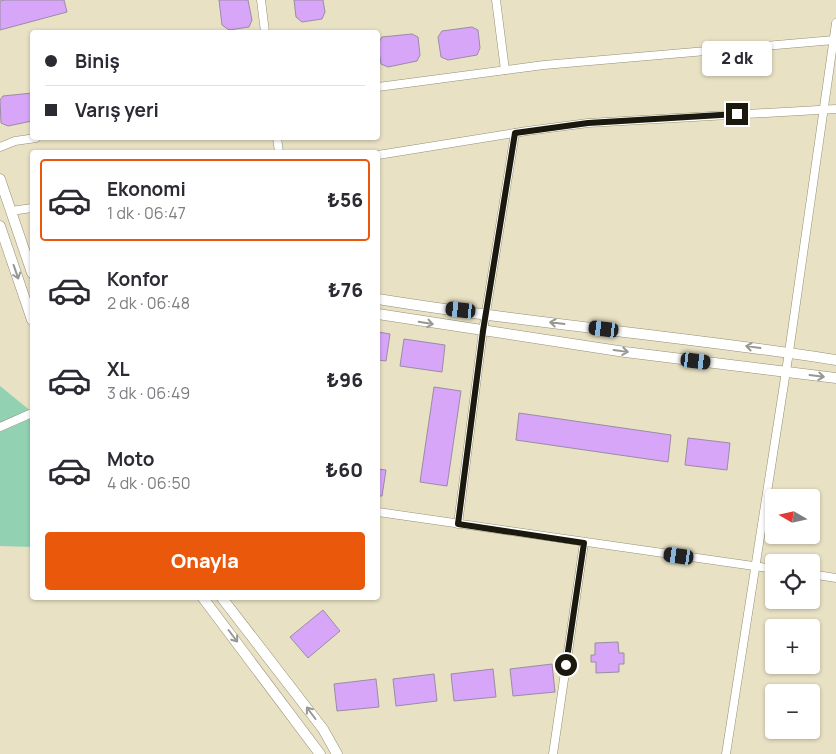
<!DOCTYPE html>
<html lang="tr">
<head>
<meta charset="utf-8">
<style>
  :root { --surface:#fff; --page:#f7f7f7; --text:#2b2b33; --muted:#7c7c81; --line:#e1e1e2; --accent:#ea580c }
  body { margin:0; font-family:Manrope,sans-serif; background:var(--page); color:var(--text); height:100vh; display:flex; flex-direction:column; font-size:19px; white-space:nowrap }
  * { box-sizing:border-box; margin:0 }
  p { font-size:16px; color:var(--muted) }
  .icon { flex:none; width:28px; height:28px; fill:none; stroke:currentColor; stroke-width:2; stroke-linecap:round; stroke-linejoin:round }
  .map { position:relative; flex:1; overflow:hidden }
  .panel { position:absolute; left:30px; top:150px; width:350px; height:450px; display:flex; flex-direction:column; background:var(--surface); border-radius:5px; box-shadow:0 1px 4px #0004 }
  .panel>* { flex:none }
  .banner { position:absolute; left:30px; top:30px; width:350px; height:110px; border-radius:5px; box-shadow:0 1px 4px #0004; display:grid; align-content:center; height:110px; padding:0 15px; background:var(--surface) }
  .needle { width:32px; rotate:279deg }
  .fabs { position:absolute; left:765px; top:489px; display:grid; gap:10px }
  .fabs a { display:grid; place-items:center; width:55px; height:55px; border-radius:5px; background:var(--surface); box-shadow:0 1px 4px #0004; font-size:25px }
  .end { position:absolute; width:22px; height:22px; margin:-11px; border:6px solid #1b190e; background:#fff; box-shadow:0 0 0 2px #fff }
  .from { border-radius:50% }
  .bubble { position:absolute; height:35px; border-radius:5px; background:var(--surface); box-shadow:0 1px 4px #0004; font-size:16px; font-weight:800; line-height:35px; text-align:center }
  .car { position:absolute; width:15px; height:30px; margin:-15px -8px; border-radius:6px; box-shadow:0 0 4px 1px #0007; background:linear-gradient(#222 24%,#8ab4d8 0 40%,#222 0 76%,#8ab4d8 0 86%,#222 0) }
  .banner b { display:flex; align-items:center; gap:18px; height:48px; font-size:19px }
  .banner b+b { border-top:1px solid var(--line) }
  .banner i { width:12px; height:12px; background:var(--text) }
  ul { padding:9px 0 0; list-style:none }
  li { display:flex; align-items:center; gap:15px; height:82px; margin:0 10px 8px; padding:0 5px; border:2px solid transparent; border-radius:5px }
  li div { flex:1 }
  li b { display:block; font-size:19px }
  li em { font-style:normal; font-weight:800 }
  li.active { border-color:var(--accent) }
  li>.icon { width:45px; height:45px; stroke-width:1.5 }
  .cta { display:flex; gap:10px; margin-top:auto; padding:10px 15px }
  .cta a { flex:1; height:58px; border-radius:5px; background:var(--accent); color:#fff; font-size:20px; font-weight:800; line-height:58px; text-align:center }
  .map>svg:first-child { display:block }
</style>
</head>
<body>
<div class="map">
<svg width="836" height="754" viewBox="0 0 836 754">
  <rect width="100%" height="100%" fill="#e8e1c4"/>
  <polygon fill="#92d2b2" points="0,386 32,412 32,547 0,546"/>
  <g fill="#d7a6f9" stroke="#9a8ca4">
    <polygon points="5,0 64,0 67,12 0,30 0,1"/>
    <polygon points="219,0 248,0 252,20 249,27 229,30 222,25"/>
    <polygon points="294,0 323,0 325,12 322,19 302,22 296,17"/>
    <polygon points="472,27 478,30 480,48 477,55 448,60 441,57 438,37 442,31"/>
    <polygon points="412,34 418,37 420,55 417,61 388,67 381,64 378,44 382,37"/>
    <polygon points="32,93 32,121 8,126 1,123 0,100 3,96"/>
    <polygon points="378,332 390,334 386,361 378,360"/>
    <polygon points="404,339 445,345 442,372 400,366"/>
    <polygon points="434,387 461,391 447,486 420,482"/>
    <polygon points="519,413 671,435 668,462 516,440"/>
    <polygon points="688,438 730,443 727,470 685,465"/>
    <polygon points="378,469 386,470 382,496 378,496"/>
    <polygon points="323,610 340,631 308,658 290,637"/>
    <polygon points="618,642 619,653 624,653 624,664 619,664 619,672 596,673 596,662 591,662 591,655 595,655 595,643"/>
    <polygon points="552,664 555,692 513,696 510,669"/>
    <polygon points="493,669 496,697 454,701 451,674"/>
    <polygon points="434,674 437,701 396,706 393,679"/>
    <polygon points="376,679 379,707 337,711 334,684"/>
  </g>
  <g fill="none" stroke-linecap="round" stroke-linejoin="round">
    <g stroke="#958f74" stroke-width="9">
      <g id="minor">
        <polyline points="261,0 265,32"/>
        <polyline points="496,0 505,70"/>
        <polyline points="378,87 544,65 834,40"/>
        <polyline points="277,138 279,152"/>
        <polyline points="0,147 15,141 36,138"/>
        <polyline points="378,155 527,131 588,123 836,109"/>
        <polyline points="11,211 32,208"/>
        <polyline points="0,427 32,413"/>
        <polyline points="378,512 774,569"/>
        <polyline points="458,524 483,331 515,133"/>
        <polyline points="811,574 836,578"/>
        <polyline points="553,754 584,543"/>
        <polyline points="726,754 789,352 836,23"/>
      </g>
    </g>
    <g stroke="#958f74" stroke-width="11">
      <g id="tertiary">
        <polyline points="0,179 32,273"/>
        <polyline points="0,226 32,320"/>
        <path d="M378 299C530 324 684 336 836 360"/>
        <polyline points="378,314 625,352 836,378"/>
        <polyline points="203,598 320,754"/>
        <polyline points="222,598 323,729 337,754"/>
      </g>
    </g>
    <use href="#minor" stroke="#fff" stroke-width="8"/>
    <use href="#tertiary" stroke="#fff" stroke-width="10"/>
  </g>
  <defs><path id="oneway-shaft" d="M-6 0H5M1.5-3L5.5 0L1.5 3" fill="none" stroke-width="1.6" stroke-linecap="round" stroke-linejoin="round" transform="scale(1.25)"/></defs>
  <g stroke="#989893">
    <use href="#oneway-shaft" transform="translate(16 272) rotate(71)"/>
    <use href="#oneway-shaft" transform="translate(426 323) rotate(10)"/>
    <use href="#oneway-shaft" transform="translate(557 323) rotate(-173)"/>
    <use href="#oneway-shaft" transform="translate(753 347) rotate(-172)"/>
    <use href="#oneway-shaft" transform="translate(621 351) rotate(8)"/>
    <use href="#oneway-shaft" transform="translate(817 376) rotate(7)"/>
    <use href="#oneway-shaft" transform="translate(233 636) rotate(53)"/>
    <use href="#oneway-shaft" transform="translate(311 713) rotate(-127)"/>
  </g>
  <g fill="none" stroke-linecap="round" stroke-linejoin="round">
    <polyline stroke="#1b190e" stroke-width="6" points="566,665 584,543 458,524 483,331 515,133 588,123 737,114"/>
  </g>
</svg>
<div class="fabs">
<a><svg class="needle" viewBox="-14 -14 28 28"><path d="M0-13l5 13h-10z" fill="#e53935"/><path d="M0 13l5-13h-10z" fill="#7c7c81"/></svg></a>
<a><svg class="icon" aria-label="locate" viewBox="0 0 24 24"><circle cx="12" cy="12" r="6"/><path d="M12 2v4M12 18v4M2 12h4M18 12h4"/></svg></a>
<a>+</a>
<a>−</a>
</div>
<i class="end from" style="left:566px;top:665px"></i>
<i class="end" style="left:737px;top:114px"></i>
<div class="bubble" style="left:702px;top:41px;width:70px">2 dk</div>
<i class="car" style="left:461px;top:310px;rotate:276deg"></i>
<i class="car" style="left:604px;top:329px;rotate:277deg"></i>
<i class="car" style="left:696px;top:361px;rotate:97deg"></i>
<i class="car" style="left:679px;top:556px;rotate:278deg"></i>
<div class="banner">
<b><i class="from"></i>Biniş</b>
<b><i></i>Varış yeri</b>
</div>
<section class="panel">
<ul>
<li class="active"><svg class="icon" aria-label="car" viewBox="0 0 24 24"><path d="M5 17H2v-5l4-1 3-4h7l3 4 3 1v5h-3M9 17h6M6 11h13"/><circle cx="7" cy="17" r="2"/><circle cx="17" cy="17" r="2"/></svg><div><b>Ekonomi</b><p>1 dk · 06:47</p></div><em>₺56</em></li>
<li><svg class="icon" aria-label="car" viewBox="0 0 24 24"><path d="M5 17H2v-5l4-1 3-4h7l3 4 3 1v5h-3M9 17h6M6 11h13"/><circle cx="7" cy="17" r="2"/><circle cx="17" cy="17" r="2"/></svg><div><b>Konfor</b><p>2 dk · 06:48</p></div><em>₺76</em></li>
<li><svg class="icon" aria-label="car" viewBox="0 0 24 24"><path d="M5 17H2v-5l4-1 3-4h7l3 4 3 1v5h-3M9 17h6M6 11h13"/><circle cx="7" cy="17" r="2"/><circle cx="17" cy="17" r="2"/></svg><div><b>XL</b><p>3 dk · 06:49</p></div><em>₺96</em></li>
<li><svg class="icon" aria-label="car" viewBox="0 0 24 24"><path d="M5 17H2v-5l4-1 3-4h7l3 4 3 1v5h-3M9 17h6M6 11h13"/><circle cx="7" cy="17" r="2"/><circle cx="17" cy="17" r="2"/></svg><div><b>Moto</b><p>4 dk · 06:50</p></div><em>₺60</em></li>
</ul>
<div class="cta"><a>Onayla</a></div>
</section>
</div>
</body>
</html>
